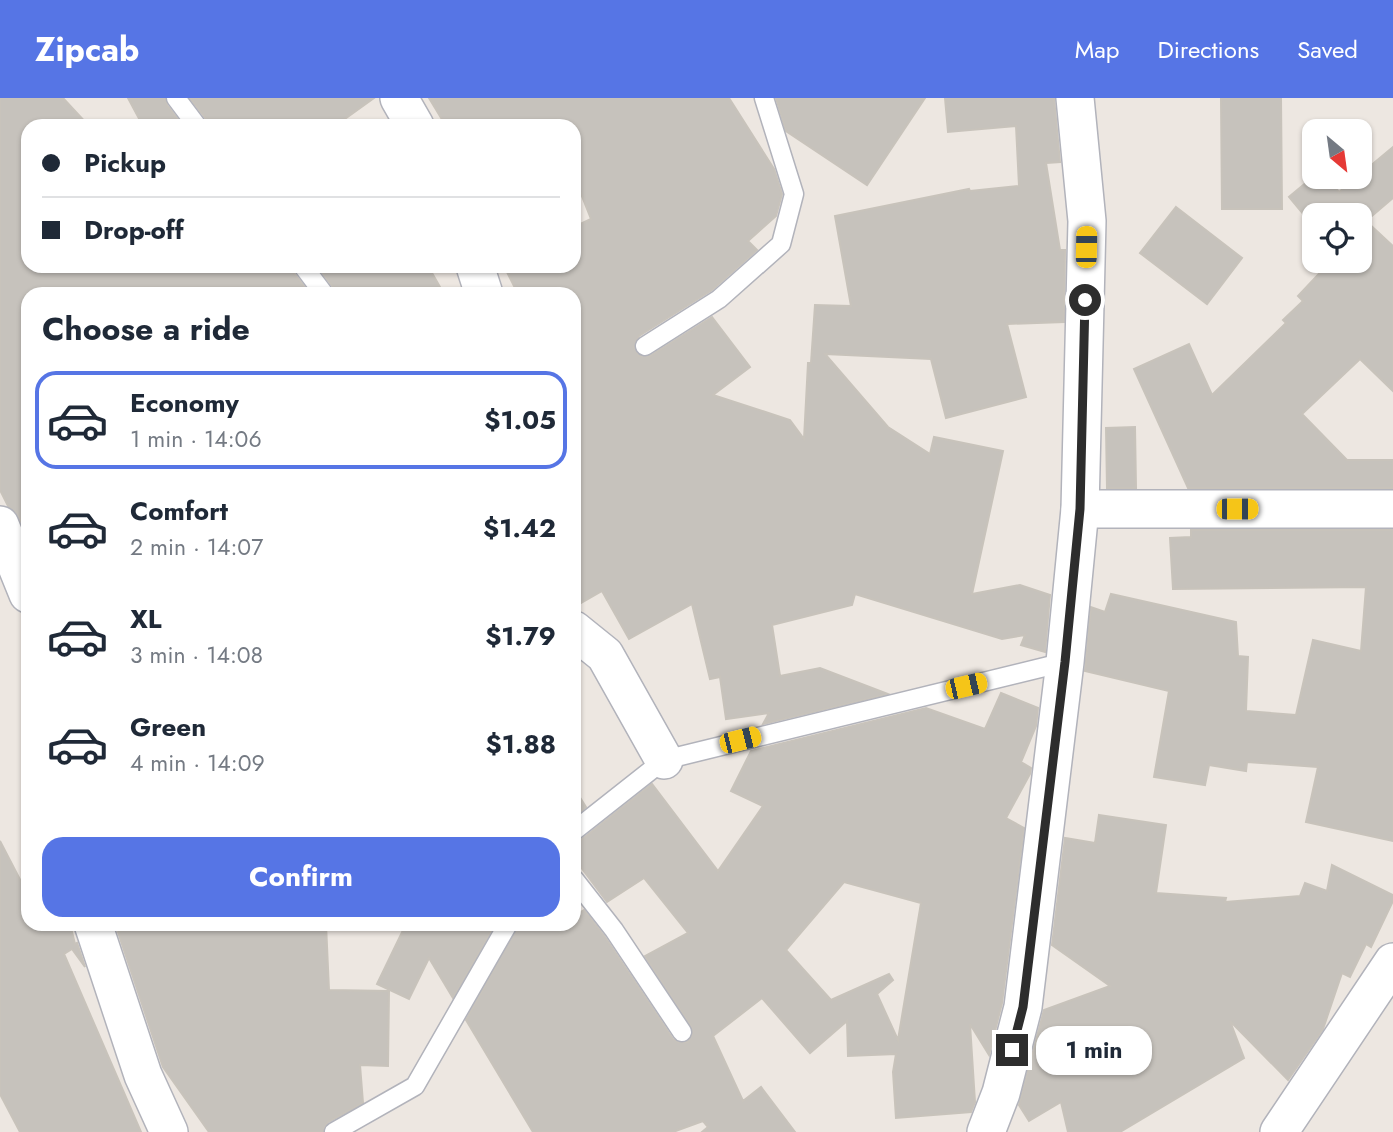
<!DOCTYPE html>
<html lang="en">
<head>
<meta charset="utf-8">
<style>
  :root { --surface:#fff; --page:#f6f6f7; --text:#1f2937; --muted:#747a83; --line:#e0e1e3; --accent:#5675e5 }
  body { margin:0; font-family:Jost,sans-serif; background:var(--page); color:var(--text); height:100vh; display:flex; flex-direction:column; font-size:26px; white-space:nowrap }
  * { box-sizing:border-box; margin:0 }
  p { font-size:23px; color:var(--muted) }
  .icon { flex:none; width:38px; height:38px; fill:none; stroke:currentColor; stroke-width:2; stroke-linecap:round; stroke-linejoin:round }
  .map { position:relative; flex:1; overflow:hidden }
  .drawer { position:absolute; left:21px; top:189px; width:560px; height:644px; display:flex; flex-direction:column; background:var(--surface); border-radius:21px; box-shadow:0 2px 5px #0004 }
  .drawer>* { flex:none }
  .guide { position:absolute; left:21px; top:21px; width:560px; height:154px; border-radius:21px; box-shadow:0 2px 5px #0004; display:grid; align-content:center; height:154px; padding:0 21px; background:var(--surface) }
  .needle { width:46px; rotate:151deg }
  .fabs { position:absolute; left:1302px; top:21px; display:grid; gap:14px }
  .fabs a { display:grid; place-items:center; width:70px; height:70px; border-radius:14px; background:var(--surface); box-shadow:0 2px 5px #0004; font-size:35px }
  .end { position:absolute; width:32px; height:32px; margin:-16px; border:9px solid #2d2d2d; background:#fff; box-shadow:0 0 0 4px #fff }
  .from { border-radius:50% }
  .bubble { position:absolute; height:49px; border-radius:21px; background:var(--surface); box-shadow:0 2px 5px #0004; font-size:23px; font-weight:700; line-height:49px; text-align:center }
  .car { position:absolute; width:21px; height:42px; margin:-21px -10px; border-radius:9px; box-shadow:0 0 5px 2px #0007; background:linear-gradient(#f5c518 24%,#345 0 40%,#f5c518 0 76%,#345 0 86%,#f5c518 0) }
  .guide b { display:flex; align-items:center; gap:24px; height:66px; font-size:26px }
  .guide b+b { border-top:2px solid var(--line) }
  .guide i { width:18px; height:18px; background:var(--text) }
  ul { padding:0; list-style:none }
  li { display:flex; align-items:center; gap:21px; height:98px; margin:0 14px 10px; padding:0 7px; border:4px solid transparent; border-radius:21px }
  li div { flex:1 }
  li b { display:block; font-size:26px }
  li em { font-style:normal; font-weight:700 }
  li.on { border-color:var(--accent) }
  li>.icon { width:63px; height:63px; stroke-width:1.5 }
  h2 { padding:0 21px; font-size:32px; line-height:84px }
  .primary-button { display:flex; gap:14px; margin-top:auto; padding:14px 21px }
  .primary-button a { flex:1; height:80px; border-radius:21px; background:var(--accent); color:#fff; font-size:28px; font-weight:700; line-height:80px; text-align:center }
  header { display:flex; align-items:center; gap:42px; box-sizing:border-box; height:98px; padding:0 35px; background:var(--accent); color:#fff }
  header strong { font-size:33px }
  nav { display:flex; gap:38px; margin-inline-start:auto; font-size:24px }
  .map>svg:first-child { display:block }
</style>
</head>
<body>
<header>
<strong>Zipcab</strong>
<nav><a>Map</a><a>Directions</a><a>Saved</a></nav>
</header>
<div class="map">
<svg width="1393" height="1034" viewBox="0 0 1393 1034">
  <rect width="100%" height="100%" fill="#ede7e1"/>
  <g fill="#c6c2bc" stroke="#c8c3bb" stroke-width="2" fill-rule="evenodd">
    <polygon points="0,0 63,0 89,28 28,28 28,168 292,168 294,175 310,196 28,196 28,440 19,419 8,408 0,392"/>
    <polygon points="128,0 165,0 167,7 183,28 143,28"/>
    <polygon points="190,0 374,0 335,28 208,28 206,21"/>
    <polygon points="429,0 729,0 774,71 782,96 776,118 748,143 757,152 712,192 639,238 634,249 639,258 650,258 712,219 750,269 713,297 790,322 804,341 808,265 811,265 815,207 851,208 835,118 969,91 970,93 1019,88 1016,28 948,34 945,0 1054,0 1060,64 1046,65 1060,152 1065,152 1064,224 1007,226 1026,299 946,320 931,261 825,256 888,329 930,356 934,339 1003,353 972,496 1020,487 1050,497 1045,554 1021,547 1025,537 1002,541 855,496 852,507 772,527 780,578 820,570 888,596 763,626 769,615 726,621 720,579 710,581 692,506 629,541 602,493 574,509 574,196 518,196 504,168 574,168 574,129 591,121 574,78 574,28 446,28"/>
    <polygon points="776,0 925,0 867,87 786,33"/>
    <polygon points="1221,0 1281,0 1282,111 1222,111"/>
    <polygon points="1393,49 1393,100 1366,123 1393,148 1393,293 1360,261 1302,316 1347,362 1393,362 1392,390 1188,390 1134,271 1189,246 1212,297 1286,225 1283,222 1303,203 1298,198 1331,163 1360,163 1360,117 1314,117 1314,129 1289,99 1314,78 1326,79 1339,94"/>
    <polygon points="1176,109 1242,160 1207,206 1140,155"/>
    <polygon points="317,168 428,168 444,196 335,196 333,189"/>
    <polygon points="1135,329 1136,390 1107,390 1106,330"/>
    <polygon points="1191,432 1393,432 1393,743 1306,724 1318,669 1247,664 1246,673 1209,667 1205,687 1154,679 1169,593 1085,573 1091,509 1105,514 1111,496 1236,524 1238,558 1248,559 1246,613 1296,617 1313,542 1361,553 1366,489 1173,491 1170,440 1191,439"/>
    <path d="M1001 595 1038 610 1036 628 1021 664 1031 670 1030 676 1006 720 1024 730 1002 905 989 957 970 926 975 1004 971 1014 896 1020 893 974 896 956 848 958 847 923 810 955 762 900 713 938 743 1003 761 989 795 1034H702L708 1029 703 1023 673 1034H533L466 922 519 826H574V818L584 812 605 839 673 941 678 944H688L693 934 691 928 645 858 688 835 644 780 607 804 574 760V744L581 742 652 686 718 773 763 708 731 693 751 653 926 610 985 631ZM844 784 921 805 898 942 877 896 893 882 889 876 831 902 786 852Z"/>
    <polygon points="574,690 586,709 574,719"/>
    <polygon points="1099,717 1166,727 1156,795 1226,800 1225,804 1300,798 1305,785 1327,793 1332,767 1393,797 1393,803 1371,849 1366,846 1350,879 1342,875 1323,931 1288,982 1230,923 1244,960 1120,1034 1068,1034 1061,1004 1029,1023 1019,1007 1044,912 1110,888 1052,847 1065,740 1095,745"/>
    <polygon points="0,743 28,797 28,826 70,826 75,846 77,845 85,869 72,851 64,856 141,1034 20,1034 0,996"/>
    <polygon points="129,826 326,826 329,892 389,893 388,968 360,967 363,1005 328,1024 323,1034 209,1034 163,969 118,834 129,830"/>
    <polygon points="406,826 495,826 453,900 429,860 409,901 377,886"/>
  </g>
  <g fill="none" stroke-linecap="round" stroke-linejoin="round">
    <g stroke="#b2b3bb" stroke-width="21">
      <g id="lane">
        <polyline points="176,0 197,28"/>
        <polyline points="303,168 324,196"/>
        <polyline points="645,248 719,201 781,146 794,96 764,0"/>
        <polyline points="574,733 664,662 1065,564"/>
        <polyline points="574,781 614,832 682,934"/>
        <polyline points="334,1034 415,988 508,826"/>
      </g>
    </g>
    <g stroke="#b2b3bb" stroke-width="40">
      <g id="street">
        <polyline points="399,0 415,28"/>
        <polyline points="475,168 484,196"/>
        <polyline points="1080,411 1393,411"/>
        <polyline points="0,427 28,496"/>
        <polyline points="574,532 605,557 664,662"/>
        <polyline points="93,826 143,977 169,1034"/>
        <polyline points="986,1034 1001,995 1023,909 1065,564 1080,411 1087,123 1075,0"/>
        <polyline points="1279,1034 1393,864"/>
      </g>
    </g>
    <use href="#lane" stroke="#fff" stroke-width="18"/>
    <use href="#street" stroke="#fff" stroke-width="37"/>
  </g>
  <g fill="none" stroke-linecap="round" stroke-linejoin="round">
    <polyline stroke="#2d2d2d" stroke-width="9" points="1012,952 1023,909 1065,564 1080,411 1085,202"/>
  </g>
</svg>
<div class="fabs">
<a><svg class="needle" viewBox="-14 -14 28 28"><path d="M0-13l5 13h-10z" fill="#e53935"/><path d="M0 13l5-13h-10z" fill="#747a83"/></svg></a>
<a><svg class="icon" aria-label="locate" viewBox="0 0 24 24"><circle cx="12" cy="12" r="6"/><path d="M12 2v4M12 18v4M2 12h4M18 12h4"/></svg></a>
</div>
<i class="end from" style="left:1085px;top:202px"></i>
<i class="end" style="left:1012px;top:952px"></i>
<div class="bubble" style="left:1036px;top:928px;width:116px">1 min</div>
<i class="car" style="left:1086px;top:149px;rotate:1deg"></i>
<i class="car" style="left:1237px;top:411px;rotate:90deg"></i>
<i class="car" style="left:966px;top:588px;rotate:77deg"></i>
<i class="car" style="left:740px;top:642px;rotate:76deg"></i>
<div class="guide">
<b><i class="from"></i>Pickup</b>
<b><i></i>Drop-off</b>
</div>
<section class="drawer">
<h2>Choose a ride</h2>
<ul>
<li class="on"><svg class="icon" aria-label="car" viewBox="0 0 24 24"><path d="M5 17H2v-5l4-1 3-4h7l3 4 3 1v5h-3M9 17h6M6 11h13"/><circle cx="7" cy="17" r="2"/><circle cx="17" cy="17" r="2"/></svg><div><b>Economy</b><p>1 min · 14:06</p></div><em>$1.05</em></li>
<li><svg class="icon" aria-label="car" viewBox="0 0 24 24"><path d="M5 17H2v-5l4-1 3-4h7l3 4 3 1v5h-3M9 17h6M6 11h13"/><circle cx="7" cy="17" r="2"/><circle cx="17" cy="17" r="2"/></svg><div><b>Comfort</b><p>2 min · 14:07</p></div><em>$1.42</em></li>
<li><svg class="icon" aria-label="car" viewBox="0 0 24 24"><path d="M5 17H2v-5l4-1 3-4h7l3 4 3 1v5h-3M9 17h6M6 11h13"/><circle cx="7" cy="17" r="2"/><circle cx="17" cy="17" r="2"/></svg><div><b>XL</b><p>3 min · 14:08</p></div><em>$1.79</em></li>
<li><svg class="icon" aria-label="car" viewBox="0 0 24 24"><path d="M5 17H2v-5l4-1 3-4h7l3 4 3 1v5h-3M9 17h6M6 11h13"/><circle cx="7" cy="17" r="2"/><circle cx="17" cy="17" r="2"/></svg><div><b>Green</b><p>4 min · 14:09</p></div><em>$1.88</em></li>
</ul>
<div class="primary-button"><a>Confirm</a></div>
</section>
</div>
</body>
</html>
